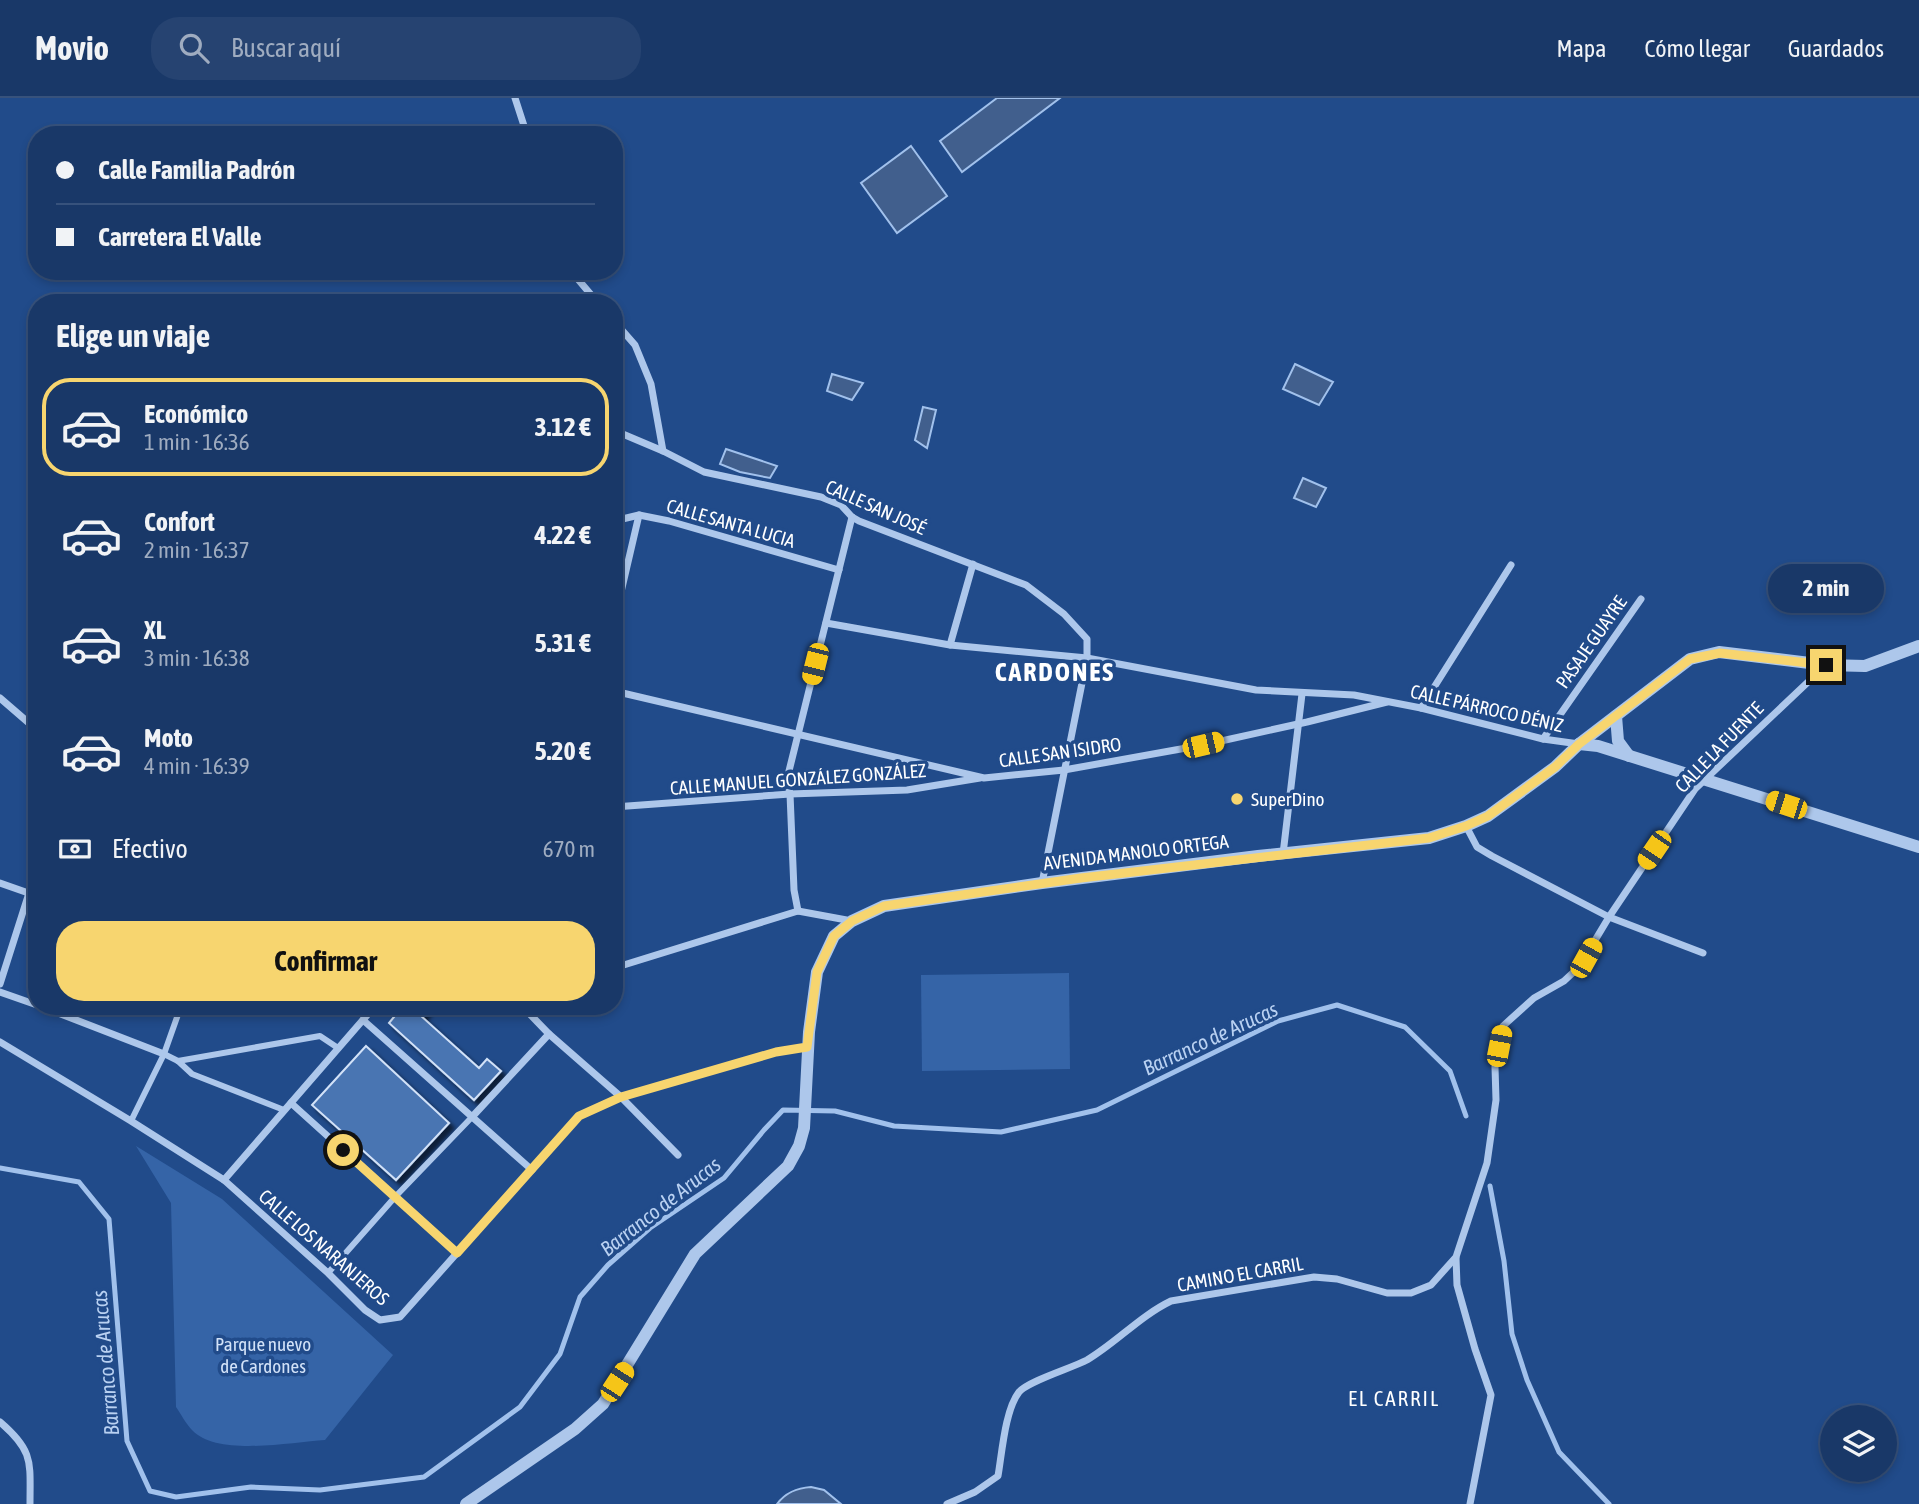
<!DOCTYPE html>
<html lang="es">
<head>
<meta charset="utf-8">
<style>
  :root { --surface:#193868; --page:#264371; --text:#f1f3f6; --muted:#9facc0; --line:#37527c; --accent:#f7d56f }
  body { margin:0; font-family:"Asap Condensed",sans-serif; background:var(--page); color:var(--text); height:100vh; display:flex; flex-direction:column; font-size:26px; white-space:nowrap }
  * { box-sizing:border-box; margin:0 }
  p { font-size:23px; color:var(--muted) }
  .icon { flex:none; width:38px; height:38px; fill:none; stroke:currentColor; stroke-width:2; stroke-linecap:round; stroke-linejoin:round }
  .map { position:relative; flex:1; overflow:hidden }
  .panel { position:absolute; left:28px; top:196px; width:595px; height:721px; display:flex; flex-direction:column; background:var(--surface); border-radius:28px; box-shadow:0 4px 10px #0003,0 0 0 2px var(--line) }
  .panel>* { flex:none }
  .banner { position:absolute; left:28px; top:28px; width:595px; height:154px; border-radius:28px; box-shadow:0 4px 10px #0003,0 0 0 2px var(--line); display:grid; align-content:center; height:154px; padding:0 28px; background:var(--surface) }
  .tools { position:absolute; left:1820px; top:1307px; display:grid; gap:14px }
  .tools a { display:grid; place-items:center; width:77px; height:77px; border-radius:50%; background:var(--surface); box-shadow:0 4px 10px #0003,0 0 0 2px var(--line); font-size:35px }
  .end { position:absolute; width:32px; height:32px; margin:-16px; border:9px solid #f7d56f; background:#111; box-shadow:0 0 0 4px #111 }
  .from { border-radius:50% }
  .bubble { position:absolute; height:49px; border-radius:24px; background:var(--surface); box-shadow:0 4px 10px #0003,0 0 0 2px var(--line); font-size:23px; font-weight:700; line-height:49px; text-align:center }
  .car { position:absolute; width:21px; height:42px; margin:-21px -10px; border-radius:9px; box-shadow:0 0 5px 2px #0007; background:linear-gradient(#f5c518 24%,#345 0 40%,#f5c518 0 76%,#345 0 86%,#f5c518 0) }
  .banner b { display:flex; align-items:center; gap:24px; height:66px; font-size:26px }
  .banner b+b { border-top:2px solid var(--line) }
  .banner i { width:18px; height:18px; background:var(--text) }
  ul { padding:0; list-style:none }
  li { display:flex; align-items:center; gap:21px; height:98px; margin:0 14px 10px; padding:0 14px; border:4px solid transparent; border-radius:28px }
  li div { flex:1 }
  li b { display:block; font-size:26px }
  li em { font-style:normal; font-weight:700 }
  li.current { border-color:var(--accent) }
  li>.icon { width:63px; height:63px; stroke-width:1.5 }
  h2 { padding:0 28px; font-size:32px; line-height:84px }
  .pay { display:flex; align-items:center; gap:18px; height:77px; padding:0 28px; font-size:26px }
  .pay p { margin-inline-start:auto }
  .primary-button { display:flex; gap:14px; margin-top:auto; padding:14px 28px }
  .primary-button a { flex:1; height:80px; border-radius:28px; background:var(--accent); color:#111; font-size:28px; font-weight:700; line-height:80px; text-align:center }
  header { display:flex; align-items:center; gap:42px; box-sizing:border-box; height:98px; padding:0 35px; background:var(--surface); border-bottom:2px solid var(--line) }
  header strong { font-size:33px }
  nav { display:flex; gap:38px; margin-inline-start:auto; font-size:24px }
  .search { width:490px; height:63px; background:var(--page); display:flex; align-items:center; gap:18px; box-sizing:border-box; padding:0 24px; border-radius:28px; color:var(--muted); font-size:26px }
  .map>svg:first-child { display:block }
</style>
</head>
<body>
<header>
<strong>Movio</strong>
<div class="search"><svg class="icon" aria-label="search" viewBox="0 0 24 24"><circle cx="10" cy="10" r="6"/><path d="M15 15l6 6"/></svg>Buscar aquí</div>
<nav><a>Mapa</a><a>Cómo llegar</a><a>Guardados</a></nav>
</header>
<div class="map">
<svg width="1919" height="1406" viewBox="0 0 1919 1406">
  <defs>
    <filter id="shadow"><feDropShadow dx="5" dy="5" stdDeviation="2" flood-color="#0009"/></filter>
  </defs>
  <rect width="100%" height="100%" fill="#214b8a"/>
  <g fill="#3564a7">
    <polygon points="1069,875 1070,971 922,973 921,877"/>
    <path d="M136 1048 222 1101 393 1257 325 1342C291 1344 217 1359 192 1332 186 1326 181 1316 176 1309L171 1105Z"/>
  </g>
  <g fill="#415f8d" stroke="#a1c1ec" stroke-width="2">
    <polygon points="997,0 1060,0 962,74 940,43"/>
    <polygon points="911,48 947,98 897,135 861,85"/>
    <polygon points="1295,266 1333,284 1319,307 1283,291"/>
    <polygon points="832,276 863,285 852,302 827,293"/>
    <polygon points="923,309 936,312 927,350 915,342"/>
    <polygon points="726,351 777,368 770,380 740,374 720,366"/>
    <polygon points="1303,380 1326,390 1316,409 1294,400"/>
    <path d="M811 1389 824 1392 841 1406H777C786 1394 797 1390 811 1389Z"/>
  </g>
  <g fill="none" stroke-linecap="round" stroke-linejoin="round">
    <g stroke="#a1c1ec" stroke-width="5">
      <polyline points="0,1070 79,1084 109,1121 127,1343 150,1393 176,1399 251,1389 320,1392 424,1379 520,1309 560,1256 580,1199 608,1167 650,1130 724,1080 764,1032 783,1012 835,1013 894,1028 1001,1034 1097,1012 1278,923 1337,907 1405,929 1450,973 1466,1018"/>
      <polyline points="1490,1088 1504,1163 1512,1236 1527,1282 1559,1354 1609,1406"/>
    </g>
  </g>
  <g fill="#4a74b2" stroke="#d2e2f8" stroke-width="2" filter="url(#shadow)">
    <polygon points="403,908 429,908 421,918 479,970 487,961 501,973 474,1002 389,925"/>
    <polygon points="366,948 449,1025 396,1082 312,1007"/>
  </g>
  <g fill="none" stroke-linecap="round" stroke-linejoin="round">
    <g stroke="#adc7eb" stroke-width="6">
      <polyline points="164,956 178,963 192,976 284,1012"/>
      <polyline points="178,963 320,938 338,950"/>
      <polyline points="131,1023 164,956 181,908"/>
      <polyline points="328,1175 395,1099 472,1019"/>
    </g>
    <g stroke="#adc7eb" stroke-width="7">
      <polyline points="515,0 527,37"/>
      <polyline points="571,173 598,205"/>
      <polyline points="614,223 635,247 651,286 663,353"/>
      <polyline points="618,334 663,353 704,374 821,399 841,407 852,419 859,423 1026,487 1064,516 1087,541 1087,560 1042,785"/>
      <polyline points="614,423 639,417 669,423 839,472"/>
      <polyline points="614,524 639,417"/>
      <polyline points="826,525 950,547 1087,560 1256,592 1354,597 1421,610 1543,641 1579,646"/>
      <polyline points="950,547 973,466"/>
      <polyline points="614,593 984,680 1064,672 1203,647 1307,624 1387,604"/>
      <polyline points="0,600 37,632"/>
      <polyline points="1421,610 1511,467"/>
      <polyline points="1543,641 1641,501"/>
      <polyline points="614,709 790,696 907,692 980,680"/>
      <polyline points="1466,728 1477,749 1492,758 1609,819 1703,855"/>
      <polyline points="1283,756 1302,596"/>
      <polyline points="0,785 37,798"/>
      <polyline points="798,813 794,792 790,696 787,681 852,419"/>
      <polyline points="614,870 798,813 852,823"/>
      <polyline points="0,886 29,795 37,783"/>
      <polyline points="0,894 37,907"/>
      <polyline points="40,908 164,956"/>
      <polyline points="522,908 549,936 621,999 776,954 807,949"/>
      <polyline points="363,922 532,1072"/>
      <polyline points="0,944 131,1023 224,1082 328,1175 365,1212 380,1222 400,1219 579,1018 621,999 678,1057"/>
      <polyline points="291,1005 457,1155"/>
      <polyline points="472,1019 549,936"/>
      <polyline points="224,1082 375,908"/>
      <polyline points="1456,1160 1457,1187 1475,1251 1491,1297 1470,1406"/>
      <path d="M0 1324C34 1353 30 1364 30 1406"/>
      <path d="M947 1406 975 1394 998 1378C1002 1355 1005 1312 1019 1294 1028 1283 1072 1270 1087 1262 1117 1244 1140 1218 1171 1203L1314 1179 1337 1181 1387 1195H1411L1431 1187 1456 1159 1487 1065 1496 1002 1495 969 1503 928 1534 900 1564 883 1579 869 1609 819 1695 691 1826 567"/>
    </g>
    <g stroke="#adc7eb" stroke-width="12">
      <polyline points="1616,618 1618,643 1629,658"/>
      <polyline points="1579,646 1598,648 1919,749"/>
      <polyline points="466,1406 575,1331 603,1306 695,1156 788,1068 799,1048 804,1030 809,934 817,874 834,838 852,823 884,808 1042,785 1258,758 1429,740 1466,728 1488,718 1555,669 1579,646 1690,561 1719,554 1826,567 1865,568 1919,548"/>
    </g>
  </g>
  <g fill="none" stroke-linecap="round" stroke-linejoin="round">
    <polyline stroke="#f7d56f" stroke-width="9" points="343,1052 457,1155 579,1018 621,999 776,954 807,949 817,874 834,838 852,823 884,808 1081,780 1429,740 1466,728 1488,718 1555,669 1579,646 1690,561 1720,555 1826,567"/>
  </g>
  <circle fill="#f7d56f" stroke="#214b8a" stroke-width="2.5" cx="1237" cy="701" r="7"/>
  <g text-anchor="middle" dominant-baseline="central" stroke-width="7" stroke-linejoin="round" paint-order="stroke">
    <g font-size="19" fill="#fff" stroke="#214b8a">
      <text transform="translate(876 409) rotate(24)">CALLE SAN JOSÉ</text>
      <text transform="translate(731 425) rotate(16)">CALLE SANTA LUCIA</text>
      <text transform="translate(1591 544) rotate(-55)">PASAJE GUAYRE</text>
      <text transform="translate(1487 610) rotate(13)">CALLE PÁRROCO DÉNIZ</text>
      <text transform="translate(1719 649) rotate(-46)">CALLE LA FUENTE</text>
      <text transform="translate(1060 654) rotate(-8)">CALLE SAN ISIDRO</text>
      <text transform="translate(798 681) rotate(-4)">CALLE MANUEL GONZÁLEZ GONZÁLEZ</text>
      <text transform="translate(1136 754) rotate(-7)">AVENIDA MANOLO ORTEGA</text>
      <text transform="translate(324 1149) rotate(41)">CALLE LOS NARANJEROS</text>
      <text transform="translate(1240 1176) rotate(-10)">CAMINO EL CARRIL</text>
    </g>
    <g font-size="19" fill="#fff" stroke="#214b8a" text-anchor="start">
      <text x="1251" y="701">SuperDino</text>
    </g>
    <g font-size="19" fill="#d2e2f8" stroke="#214b8a">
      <text x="263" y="1246">Parque nuevo<tspan x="263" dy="22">de Cardones</tspan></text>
    </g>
    <g font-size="21" font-style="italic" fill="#b9d1f2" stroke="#214b8a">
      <text transform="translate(1210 940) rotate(-25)">Barranco de Arucas</text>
      <text transform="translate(660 1108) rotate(-38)">Barranco de Arucas</text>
      <text transform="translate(105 1265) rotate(-95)">Barranco de Arucas</text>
    </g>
    <g font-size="21" letter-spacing="2" fill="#fff" stroke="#214b8a">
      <text x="1394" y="1300">EL CARRIL</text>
    </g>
    <g font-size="26" font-weight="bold" letter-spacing="2" fill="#fff" stroke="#214b8a">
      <text x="1055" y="574">CARDONES</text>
    </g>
  </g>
</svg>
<div class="tools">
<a><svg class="icon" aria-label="layers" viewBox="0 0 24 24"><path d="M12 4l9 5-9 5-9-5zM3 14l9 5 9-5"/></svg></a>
</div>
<i class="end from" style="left:343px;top:1052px"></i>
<i class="end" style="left:1826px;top:567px"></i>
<div class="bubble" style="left:1768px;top:466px;width:116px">2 min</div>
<i class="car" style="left:815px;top:566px;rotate:194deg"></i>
<i class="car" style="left:1203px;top:647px;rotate:77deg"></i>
<i class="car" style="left:1786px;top:707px;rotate:288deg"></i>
<i class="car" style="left:1654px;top:752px;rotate:214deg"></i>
<i class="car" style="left:1586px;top:860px;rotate:29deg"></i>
<i class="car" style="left:1499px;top:948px;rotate:11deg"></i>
<i class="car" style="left:617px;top:1284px;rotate:33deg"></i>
<div class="banner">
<b><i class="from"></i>Calle Familia Padrón</b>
<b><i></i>Carretera El Valle</b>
</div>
<section class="panel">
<h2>Elige un viaje</h2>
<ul>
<li class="current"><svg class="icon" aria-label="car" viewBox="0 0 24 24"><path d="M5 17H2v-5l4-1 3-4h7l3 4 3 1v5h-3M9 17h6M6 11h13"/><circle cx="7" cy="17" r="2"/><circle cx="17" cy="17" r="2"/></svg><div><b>Económico</b><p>1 min · 16:36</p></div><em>3.12 €</em></li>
<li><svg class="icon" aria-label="car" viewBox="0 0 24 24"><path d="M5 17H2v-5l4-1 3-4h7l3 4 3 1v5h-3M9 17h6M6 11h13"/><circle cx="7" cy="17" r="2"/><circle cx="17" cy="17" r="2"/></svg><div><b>Confort</b><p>2 min · 16:37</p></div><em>4.22 €</em></li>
<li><svg class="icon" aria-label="car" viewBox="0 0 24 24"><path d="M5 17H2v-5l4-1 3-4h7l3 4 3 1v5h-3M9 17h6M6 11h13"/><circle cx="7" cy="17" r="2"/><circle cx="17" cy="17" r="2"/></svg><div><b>XL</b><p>3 min · 16:38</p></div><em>5.31 €</em></li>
<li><svg class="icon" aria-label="car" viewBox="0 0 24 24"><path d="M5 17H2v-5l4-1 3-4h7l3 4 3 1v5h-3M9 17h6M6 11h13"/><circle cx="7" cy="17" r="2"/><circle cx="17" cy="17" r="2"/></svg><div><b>Moto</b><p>4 min · 16:39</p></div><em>5.20 €</em></li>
</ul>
<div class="pay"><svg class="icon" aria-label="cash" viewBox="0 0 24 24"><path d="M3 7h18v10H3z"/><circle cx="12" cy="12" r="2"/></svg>Efectivo<p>670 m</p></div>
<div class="primary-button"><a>Confirmar</a></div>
</section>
</div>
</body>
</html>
